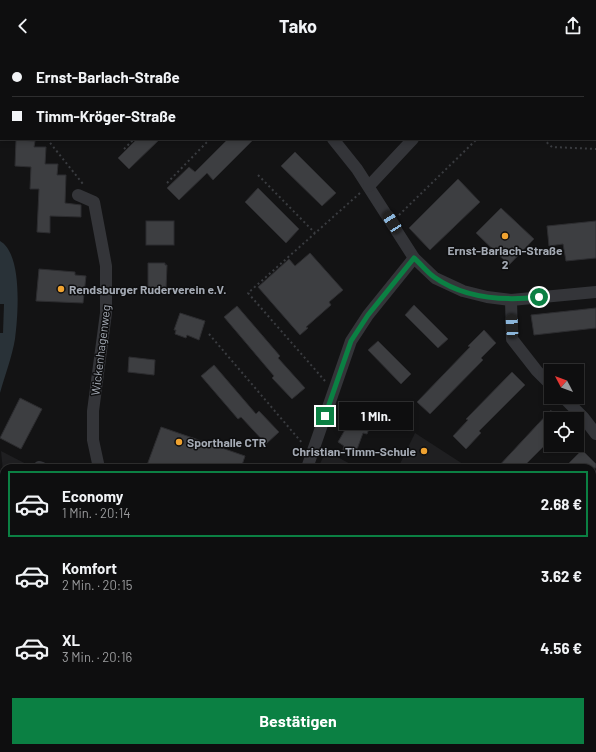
<!DOCTYPE html>
<html lang="de">
<head>
<meta charset="utf-8">
<style>
  :root { --surface:#0e0e0f; --page:#1c1c1d; --text:#f1f3f6; --muted:#9b9c9e; --line:#2e2e2f; --accent:#0b8043 }
  body { margin:0; font-family:Barlow,sans-serif; background:var(--page); color:var(--text); height:100vh; display:flex; flex-direction:column; font-size:15px; white-space:nowrap }
  * { box-sizing:border-box; margin:0 }
  p { font-size:13px; color:var(--muted) }
  .icon { flex:none; width:22px; height:22px; fill:none; stroke:currentColor; stroke-width:2; stroke-linecap:round; stroke-linejoin:round }
  .map { position:relative; flex:1; overflow:hidden }
  .side { position:absolute; left:0px; top:412px; width:596px; height:288px; display:flex; flex-direction:column; background:var(--surface); border-radius:12px 12px 0 0; box-shadow:0 2px 6px #0003,0 0 0 1px var(--line) }
  .side>* { flex:none }
  .hud { position:absolute; left:0px; top:0px; width:596px; height:88px; box-shadow:0 2px 6px #0003,0 0 0 1px var(--line); display:grid; align-content:center; height:88px; padding:0 12px; background:var(--surface) }
  .needle { width:26px; rotate:311deg }
  .tools { position:absolute; left:544px; top:312px; display:grid; gap:8px }
  .tools a { display:grid; place-items:center; width:40px; height:40px; border-radius:0px; background:var(--surface); box-shadow:0 2px 6px #0003,0 0 0 1px var(--line); font-size:20px }
  .end { position:absolute; width:18px; height:18px; margin:-9px; border:5px solid #0b8043; background:#fff; box-shadow:0 0 0 2px #fff }
  .from { border-radius:50% }
  .bubble { position:absolute; height:28px; border-radius:0px; background:var(--surface); box-shadow:0 2px 6px #0003,0 0 0 1px var(--line); font-size:13px; font-weight:700; line-height:28px; text-align:center }
  .car { position:absolute; width:12px; height:24px; margin:-12px -6px; border-radius:5px; box-shadow:0 0 3px 1px #0007; background:linear-gradient(#222 24%,#8ab4d8 0 40%,#222 0 76%,#8ab4d8 0 86%,#222 0) }
  .hud b { display:flex; align-items:center; gap:14px; height:38px; font-size:15px }
  .hud b+b { border-top:1px solid var(--line) }
  .hud i { width:10px; height:10px; background:var(--text) }
  ul { padding:7px 0 0; list-style:none }
  li { display:flex; align-items:center; gap:12px; height:66px; margin:0 8px 6px; padding:0 4px; border:2px solid transparent; border-radius:0px }
  li div { flex:1 }
  li b { display:block; font-size:15px }
  li em { font-style:normal; font-weight:700 }
  li.active { border-color:var(--accent) }
  li>.icon { width:36px; height:36px; stroke-width:1.5 }
  .cta { display:flex; gap:8px; margin-top:auto; padding:8px 12px }
  .cta a { flex:1; height:46px; border-radius:0px; background:var(--accent); color:#fff; font-size:16px; font-weight:700; line-height:46px; text-align:center }
  header { display:flex; justify-content:space-between; align-items:center; height:52px; padding:0 12px; background:var(--surface); font-size:18px; font-weight:700 }
  .map>svg:first-child { display:block }
</style>
</head>
<body>
<header><svg class="icon" aria-label="back" viewBox="0 0 24 24"><path d="M15 5l-7 7 7 7"/></svg>Tako<svg class="icon" aria-label="share" viewBox="0 0 24 24"><path d="M12 15V3M7 8l5-5 5 5M5 13v7h14v-7"/></svg></header>
<div class="map">
<svg width="596" height="700" viewBox="0 0 596 700">
  <rect width="100%" height="100%" fill="#131314"/>
  <g fill="#1f1f21">
    <polygon points="415,381 469,416 398,416"/>
    <polygon points="1,399 34,416 4,416 4,429"/>
    <polygon points="326,399 358,416 318,416"/>
    <polygon points="4,439 4,696 126,696 124,700 0,700 0,464"/>
    <polygon points="391,696 484,696 481,700 396,700"/>
  </g>
  <polygon fill="#1f271f" points="0,0 103,0 1,1 1,81"/>
  <path fill="#293238" d="M0 189C23 202 18 264 15 287 12 305 5 323 0 341Z"/>
  <polygon fill="#131314" points="0,252 4,252 3,281 0,281"/>
  <g fill="#3d3e41" stroke="#2d2d30">
    <polygon points="137,87 160,87 129,117 118,106"/>
    <polygon points="228,87 254,87 213,128 207,121 179,148 167,136 189,115 195,120"/>
    <polygon points="16,88 35,89 34,95 46,95 45,112 58,112 57,123 66,123 65,151 81,153 81,165 50,164 50,181 37,180 39,137 30,137 31,115 15,114"/>
    <polygon points="295,100 336,141 322,154 281,114"/>
    <polygon points="458,127 480,150 430,198 409,176"/>
    <polygon points="258,136 299,177 286,191 245,150"/>
    <polygon points="501,156 534,187 509,213 476,181"/>
    <rect x="146" y="169" width="28" height="24"/>
    <polygon points="596,169 596,206 566,209 563,192 549,194 547,174"/>
    <polygon points="310,201 343,238 329,250 331,253 306,275 308,276 300,283 258,235 289,207 295,214"/>
    <polygon points="148,211 165,211 165,213 167,213 166,237 148,238"/>
    <polygon points="39,217 75,220 75,223 86,224 83,251 36,249"/>
    <polygon points="414,253 448,287 438,296 405,263"/>
    <polygon points="237,254 280,304 278,306 305,336 292,347 272,326 274,324 224,265"/>
    <polygon points="596,256 596,276 534,283 531,263"/>
    <polygon points="180,261 205,269 199,288 187,283 186,286 175,282 176,278 174,278"/>
    <polygon points="484,278 496,291 481,306 483,308 430,362 417,350 470,295 468,294"/>
    <polygon points="378,289 411,322 401,332 368,298"/>
    <polygon points="129,305 155,308 154,323 128,320"/>
    <polygon points="214,313 256,362 259,359 279,380 266,392 241,365 238,367 201,324"/>
    <polygon points="512,320 525,333 479,379 481,381 466,397 453,384 468,368 466,367"/>
    <polygon points="20,346 42,357 21,397 0,386"/>
    <polygon points="373,351 379,358 372,369 367,382 363,381 356,400 343,398 344,394 338,390 346,376 339,375 342,356 360,357"/>
    <polygon points="551,358 551,387 522,416 497,416"/>
    <polygon points="161,375 245,404 241,416 146,416"/>
    <polygon points="582,398 596,412 596,416 564,416"/>
  </g>
  <g fill="none" stroke-linecap="round" stroke-linejoin="round">
    <g stroke="#3a3c40" stroke-width="2" stroke-dasharray="2 3" stroke-linecap="butt">
      <polyline points="79,0 81,1"/>
      <polyline points="333,0 334,1"/>
      <polyline points="455,0 456,1"/>
      <polyline points="529,0 530,1"/>
      <polyline points="24,1 24,0"/>
      <polyline points="102,1 103,0"/>
      <polyline points="219,1 220,0"/>
      <polyline points="361,1 362,0"/>
      <polyline points="500,1 501,0"/>
      <polyline points="595,25 596,26"/>
      <polyline points="0,50 1,50"/>
      <polyline points="47,87 83,132"/>
      <polyline points="543,87 552,95 596,97"/>
      <polyline points="124,97 134,87"/>
      <polyline points="258,123 315,181"/>
      <polyline points="167,131 210,87"/>
      <polyline points="399,163 477,87"/>
      <polyline points="209,282 303,392"/>
      <polyline points="325,329 248,241 360,141"/>
      <polyline points="592,542 596,537"/>
      <polyline points="592,599 596,594"/>
      <polyline points="128,700 130,696"/>
      <polyline points="488,700 490,696"/>
      <polyline points="523,700 525,696"/>
    </g>
    <g stroke="#343539" stroke-width="12">
      <polyline points="238,0 239,1"/>
      <polyline points="333,87 357,117 414,206 435,226 463,239 487,245 511,248 596,240"/>
      <polyline points="369,134 413,87"/>
      <polyline points="78,143 94,150 106,214 106,261 93,359 93,388 99,416"/>
      <polyline points="511,248 512,287 537,319 551,333"/>
      <polyline points="563,345 583,365 596,382"/>
      <polyline points="39,415 42,416"/>
      <polyline points="307,416 351,289 368,263 414,206"/>
      <polyline points="592,445 596,441"/>
      <polyline points="0,609 4,594"/>
      <polyline points="383,696 388,700"/>
      <polyline points="62,700 64,696"/>
      <polyline points="257,700 259,696"/>
    </g>
    <g stroke="#505258" stroke-width="15">
      <polyline points="592,572 596,567"/>
      <polyline points="507,700 509,696"/>
    </g>
  </g>
  <g fill="none" stroke-linecap="round" stroke-linejoin="round">
    <path stroke="#0b8043" stroke-width="5" d="M325 364 351 289 368 263 414 206C421 212 427 220 434 225 465 247 504 249 539 245"/>
  </g>
  <g fill="#efa230" stroke="#0e0e0f" stroke-width="1.5">
    <circle cx="505" cy="184" r="4"/>
    <circle cx="61" cy="237" r="4"/>
    <circle cx="179" cy="390" r="4"/>
    <circle cx="424" cy="399" r="4"/>
  </g>
  <g text-anchor="middle" dominant-baseline="central" stroke-width="3" stroke-linejoin="round" paint-order="stroke">
    <g font-size="12" font-weight="bold" fill="#a4aab4" stroke="#0e0e0f" text-anchor="start">
      <text x="505" y="198" text-anchor="middle">Ernst-Barlach-Straße<tspan x="505" dy="14">2</tspan></text>
      <text x="69" y="237">Rendsburger Ruderverein e.V.</text>
      <text x="187" y="390">Sporthalle CTR</text>
      <text x="416" y="399" text-anchor="end">Christian-Timm-Schule</text>
    </g>
    <g font-size="12" fill="#a4aab4" stroke="#0e0e0f">
      <text transform="translate(100 298) rotate(-83)">Wickenhagenweg</text>
    </g>
  </g>
</svg>
<div class="tools">
<a><svg class="needle" viewBox="-14 -14 28 28"><path d="M0-13l5 13h-10z" fill="#e53935"/><path d="M0 13l5-13h-10z" fill="#9b9c9e"/></svg></a>
<a><svg class="icon" aria-label="locate" viewBox="0 0 24 24"><circle cx="12" cy="12" r="6"/><path d="M12 2v4M12 18v4M2 12h4M18 12h4"/></svg></a>
</div>
<i class="end from" style="left:539px;top:245px"></i>
<i class="end" style="left:325px;top:364px"></i>
<div class="bubble" style="left:339px;top:350px;width:74px">1 Min.</div>
<i class="car" style="left:392px;top:170px;rotate:327deg"></i>
<i class="car" style="left:512px;top:274px;rotate:357deg"></i>
<div class="hud">
<b><i class="from"></i>Ernst-Barlach-Straße</b>
<b><i></i>Timm-Kröger-Straße</b>
</div>
<section class="side">
<ul>
<li class="active"><svg class="icon" aria-label="car" viewBox="0 0 24 24"><path d="M5 17H2v-5l4-1 3-4h7l3 4 3 1v5h-3M9 17h6M6 11h13"/><circle cx="7" cy="17" r="2"/><circle cx="17" cy="17" r="2"/></svg><div><b>Economy</b><p>1 Min. · 20:14</p></div><em>2.68 €</em></li>
<li><svg class="icon" aria-label="car" viewBox="0 0 24 24"><path d="M5 17H2v-5l4-1 3-4h7l3 4 3 1v5h-3M9 17h6M6 11h13"/><circle cx="7" cy="17" r="2"/><circle cx="17" cy="17" r="2"/></svg><div><b>Komfort</b><p>2 Min. · 20:15</p></div><em>3.62 €</em></li>
<li><svg class="icon" aria-label="car" viewBox="0 0 24 24"><path d="M5 17H2v-5l4-1 3-4h7l3 4 3 1v5h-3M9 17h6M6 11h13"/><circle cx="7" cy="17" r="2"/><circle cx="17" cy="17" r="2"/></svg><div><b>XL</b><p>3 Min. · 20:16</p></div><em>4.56 €</em></li>
</ul>
<div class="cta"><a>Bestätigen</a></div>
</section>
</div>
</body>
</html>
